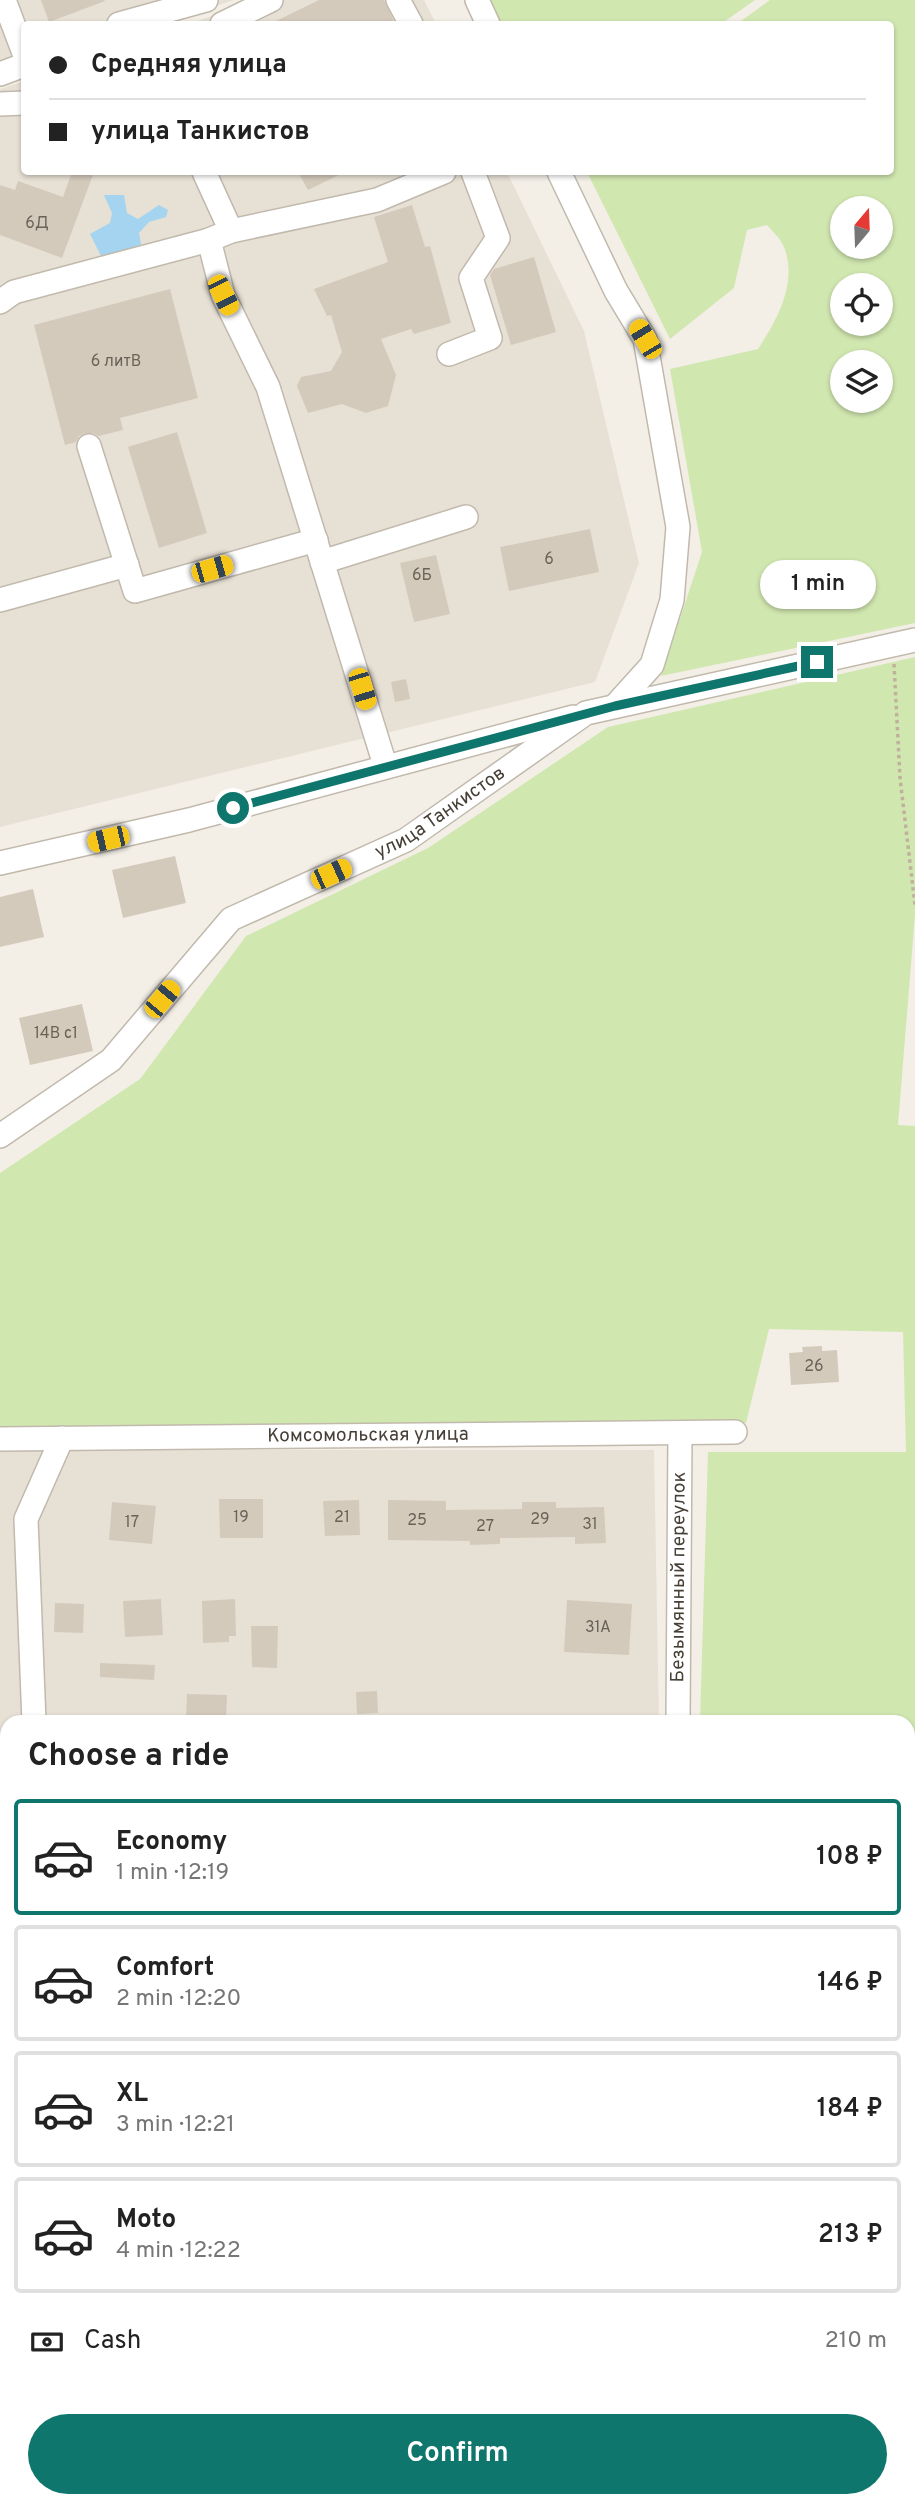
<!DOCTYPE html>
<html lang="en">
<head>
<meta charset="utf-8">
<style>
  :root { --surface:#fff; --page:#f6f6f6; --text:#222; --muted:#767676; --line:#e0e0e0; --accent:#0f766e }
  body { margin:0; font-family:Overpass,sans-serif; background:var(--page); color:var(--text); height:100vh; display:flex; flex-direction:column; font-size:26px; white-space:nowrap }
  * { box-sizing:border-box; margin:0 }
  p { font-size:23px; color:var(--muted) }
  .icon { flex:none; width:38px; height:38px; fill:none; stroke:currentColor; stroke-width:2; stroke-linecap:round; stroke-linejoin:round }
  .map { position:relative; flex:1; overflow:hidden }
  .side { position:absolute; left:0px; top:1715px; width:915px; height:793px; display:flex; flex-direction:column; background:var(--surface); border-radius:21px 21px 0 0; box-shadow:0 2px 5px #0004 }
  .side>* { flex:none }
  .top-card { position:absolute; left:21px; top:21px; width:873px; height:154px; border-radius:7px; box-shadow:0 2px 5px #0004; display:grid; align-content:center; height:154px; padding:0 28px; background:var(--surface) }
  .needle { width:46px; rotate:19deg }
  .controls { position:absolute; left:830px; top:196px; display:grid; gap:14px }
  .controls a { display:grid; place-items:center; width:63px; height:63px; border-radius:50%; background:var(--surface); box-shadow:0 2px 5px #0004; font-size:35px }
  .end { position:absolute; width:32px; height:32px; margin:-16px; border:9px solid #0f766e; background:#fff; box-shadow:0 0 0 4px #fff }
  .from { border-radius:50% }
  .bubble { position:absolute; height:49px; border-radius:24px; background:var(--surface); box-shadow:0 2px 5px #0004; font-size:23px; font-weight:600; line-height:49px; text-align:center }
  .car { position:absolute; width:21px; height:42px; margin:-21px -10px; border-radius:9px; box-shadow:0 0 5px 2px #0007; background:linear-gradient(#f5c518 24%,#345 0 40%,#f5c518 0 76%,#345 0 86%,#f5c518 0) }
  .top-card b { display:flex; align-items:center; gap:24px; height:66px; font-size:26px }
  .top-card b+b { border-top:2px solid var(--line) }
  .top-card i { width:18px; height:18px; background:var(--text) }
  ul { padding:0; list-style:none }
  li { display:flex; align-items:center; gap:21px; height:116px; margin:0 14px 10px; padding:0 14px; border:4px solid var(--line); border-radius:7px }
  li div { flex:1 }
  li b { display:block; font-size:26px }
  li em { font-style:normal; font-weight:600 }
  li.active { border-color:var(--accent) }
  li>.icon { width:63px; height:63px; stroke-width:1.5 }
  h2 { padding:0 28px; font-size:32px; line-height:84px }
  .pay { display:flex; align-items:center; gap:18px; height:77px; padding:0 28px; font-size:26px }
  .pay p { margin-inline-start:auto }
  .primary-button { display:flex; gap:14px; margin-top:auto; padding:14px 28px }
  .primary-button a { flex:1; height:80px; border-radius:42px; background:var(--accent); color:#fff; font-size:28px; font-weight:600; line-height:80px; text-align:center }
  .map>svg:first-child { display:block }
</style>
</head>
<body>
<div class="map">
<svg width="915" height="2507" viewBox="0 0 915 2507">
  <rect width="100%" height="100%" fill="#f3efe7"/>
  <g fill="#e7e0d5">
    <polygon points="0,0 234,0 162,24 24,24 24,71 0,79"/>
    <polygon points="260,0 424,0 436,24 188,24"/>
    <polygon points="24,81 24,172 507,172 584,331 639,563 595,682 0,827 0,89"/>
    <polygon points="0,1450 654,1450 659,1722 7,1722 7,2501 908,2501 908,1800 915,1801 915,2507 0,2507"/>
  </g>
  <g fill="#d1e7b0" fill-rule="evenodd">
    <polygon points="482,0 755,0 721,24 494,24"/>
    <path d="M770 0H915V623L661 676 702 552 670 369 758 349C777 320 798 283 784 247 781 239 773 232 767 225L747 230 734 288 670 339 587 172H891V24H737ZM842 208H880V247H842ZM880 285V324H842V285ZM842 362H880V401H842Z"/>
    <polygon points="915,657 915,915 898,1125 915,1126 915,1782 908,1782 908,1722 700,1722 708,1452 906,1452 903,1332 769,1329 746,1423 0,1432 0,1173 140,1079 246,936 428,848 608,727"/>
    <polygon points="908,2261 915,2261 915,2507 593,2507 576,2501 908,2501"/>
  </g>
  <polygon fill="#a4d4ef" points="104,195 124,195 127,213 138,219 159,205 168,210 166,217 149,222 139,233 141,244 137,250 102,258 90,234 110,223 112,213"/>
  <g fill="#d4cabc">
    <polygon points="41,0 104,0 105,1 49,22"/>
    <polygon points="319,0 384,0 395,24 270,24"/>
    <polygon points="72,172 94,172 62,258 0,235 0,185 15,190 18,181 63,197"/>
    <polygon points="298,172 345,172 308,190"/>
    <polygon points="412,205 425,247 430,246 451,323 414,334 411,329 381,339 396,375 388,406 366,413 342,404 308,413 297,386 301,377 331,371 342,352 331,315 327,316 314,289 388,262 374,217"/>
    <polygon points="534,257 556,332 511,345 490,275 494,269"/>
    <polygon points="170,289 198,398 120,418 123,430 99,436 93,433 85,433 79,436 76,442 65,445 34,325"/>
    <polygon points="177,432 207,533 159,548 128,447"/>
    <polygon points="590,529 599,572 509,591 500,547"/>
    <polygon points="436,555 450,614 414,622 400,563"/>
    <polygon points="406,679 410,699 395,702 391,682"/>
    <polygon points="175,856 186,903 123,918 112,870"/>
    <polygon points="33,889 44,937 0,947 0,897"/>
    <polygon points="82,1004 93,1051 30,1065 19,1018"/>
    <polygon points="822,1346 822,1351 837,1350 839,1382 791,1385 789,1353 803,1352 802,1347"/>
    <polygon points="219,1499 263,1499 263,1538 220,1538"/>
    <polygon points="359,1500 360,1535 325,1536 323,1501"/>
    <polygon points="388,1500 446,1501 446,1510 522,1509 522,1502 556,1502 556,1508 604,1507 606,1543 575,1544 575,1537 500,1538 500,1544 470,1545 470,1541 388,1540"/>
    <polygon points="112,1502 156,1506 152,1544 109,1540"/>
    <polygon points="161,1599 163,1635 125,1637 123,1601"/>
    <polygon points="235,1599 236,1636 229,1636 229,1642 203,1643 202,1601"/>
    <polygon points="567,1600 632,1604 629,1655 564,1652"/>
    <polygon points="55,1603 84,1604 83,1633 54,1632"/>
    <polygon points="251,1626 278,1626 277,1668 252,1667"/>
    <polygon points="100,1663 155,1665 154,1680 100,1677"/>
    <polygon points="377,1691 378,1713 357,1714 356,1692"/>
    <polygon points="187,1694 227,1695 226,1722 186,1722"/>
  </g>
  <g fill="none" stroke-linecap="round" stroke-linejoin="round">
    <g stroke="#c1b9ac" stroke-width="26">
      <g id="minor">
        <polyline points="4,0 24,53"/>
        <polyline points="398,0 411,24"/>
        <polyline points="477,0 488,24"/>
        <polyline points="119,24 206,0"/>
        <polyline points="222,24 271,0"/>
        <polyline points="0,74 24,65"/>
        <polyline points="0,104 24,103"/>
        <polyline points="559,172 616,291 645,339 678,527 672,600 652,665 615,706"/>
        <polyline points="231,231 377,200 444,172"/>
        <polyline points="209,240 223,295 268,387 385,765"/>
        <polyline points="0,302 14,292 209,240 231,231 204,172"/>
        <polyline points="449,354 490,338 471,278 498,238 473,172"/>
        <polyline points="89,446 135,591 316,540"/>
        <polyline points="322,562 466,517"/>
        <polyline points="0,600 127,565"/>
        <polyline points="0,863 189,820 573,717"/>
        <path id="s1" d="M0 1136 111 1060 231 919 406 840 586 713 915 640"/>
        <path id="s2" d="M0 1439 735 1432"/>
        <polyline points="34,1722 26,1519 62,1438"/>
        <path id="s3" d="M678 1722 680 1433"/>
        <polyline points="0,1782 7,1781"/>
        <polyline points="908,1814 915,1814"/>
        <polyline points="0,2049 7,2056"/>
        <polyline points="0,2233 7,2226"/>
      </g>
    </g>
    <polyline stroke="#c0b19b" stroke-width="3.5" stroke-dasharray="3.5 3.5" stroke-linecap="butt" points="894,664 900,778 915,905"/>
    <use href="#minor" stroke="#fff" stroke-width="23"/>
  </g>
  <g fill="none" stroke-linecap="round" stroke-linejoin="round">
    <polyline stroke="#0f766e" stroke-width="9" points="233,808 615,706 817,662"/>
  </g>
  <g text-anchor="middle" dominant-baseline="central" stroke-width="5" stroke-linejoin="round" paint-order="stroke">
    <g font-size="16" fill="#6a6258">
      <text x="37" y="224">6Д</text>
      <text x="116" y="362">6 литВ</text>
      <text x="549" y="560">6</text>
      <text x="422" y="576">6Б</text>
      <text x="56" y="1034">14В с1</text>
      <text x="814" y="1367">26</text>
      <text x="241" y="1518">19</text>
      <text x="342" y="1518">21</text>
      <text x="540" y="1520">29</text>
      <text x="417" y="1521">25</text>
      <text x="132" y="1523">17</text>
      <text x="590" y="1525">31</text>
      <text x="485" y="1527">27</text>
      <text x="598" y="1628">31А</text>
    </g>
    <g font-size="19" fill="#463f36" stroke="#fff">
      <text stroke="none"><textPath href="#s1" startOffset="555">улица Танкистов</textPath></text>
      <text stroke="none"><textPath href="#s2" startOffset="368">Комсомольская улица</textPath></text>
      <text stroke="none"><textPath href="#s3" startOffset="145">Безымянный переулок</textPath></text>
    </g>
  </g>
</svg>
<div class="controls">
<a><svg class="needle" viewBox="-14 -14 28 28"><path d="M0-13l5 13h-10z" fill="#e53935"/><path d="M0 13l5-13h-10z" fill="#767676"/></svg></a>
<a><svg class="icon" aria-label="locate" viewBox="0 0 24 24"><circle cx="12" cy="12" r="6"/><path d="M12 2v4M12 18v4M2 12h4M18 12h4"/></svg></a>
<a><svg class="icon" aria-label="layers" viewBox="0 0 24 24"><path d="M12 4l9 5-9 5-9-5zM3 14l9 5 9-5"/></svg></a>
</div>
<i class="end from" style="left:233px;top:808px"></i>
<i class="end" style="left:817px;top:662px"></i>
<div class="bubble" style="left:760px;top:560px;width:116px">1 min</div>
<i class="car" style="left:223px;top:295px;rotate:154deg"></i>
<i class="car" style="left:645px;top:339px;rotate:329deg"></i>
<i class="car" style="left:212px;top:569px;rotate:74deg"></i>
<i class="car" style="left:362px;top:689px;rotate:163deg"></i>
<i class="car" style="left:108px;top:839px;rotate:257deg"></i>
<i class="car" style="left:331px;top:874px;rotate:66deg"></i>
<i class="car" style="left:162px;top:999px;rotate:40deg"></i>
<div class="top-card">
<b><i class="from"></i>Средняя улица</b>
<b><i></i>улица Танкистов</b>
</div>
<section class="side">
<h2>Choose a ride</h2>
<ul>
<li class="active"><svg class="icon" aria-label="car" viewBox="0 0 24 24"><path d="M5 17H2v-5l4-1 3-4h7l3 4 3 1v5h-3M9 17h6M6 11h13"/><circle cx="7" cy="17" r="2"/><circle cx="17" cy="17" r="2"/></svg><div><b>Economy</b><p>1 min · 12:19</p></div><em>108 ₽</em></li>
<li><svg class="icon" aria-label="car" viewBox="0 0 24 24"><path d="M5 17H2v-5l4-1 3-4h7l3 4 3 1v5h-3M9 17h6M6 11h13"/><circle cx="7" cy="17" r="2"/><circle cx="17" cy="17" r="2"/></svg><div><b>Comfort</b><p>2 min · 12:20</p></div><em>146 ₽</em></li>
<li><svg class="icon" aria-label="car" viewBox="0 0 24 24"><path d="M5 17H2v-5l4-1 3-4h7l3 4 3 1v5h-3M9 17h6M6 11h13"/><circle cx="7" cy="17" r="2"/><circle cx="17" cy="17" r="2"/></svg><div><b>XL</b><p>3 min · 12:21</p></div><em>184 ₽</em></li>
<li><svg class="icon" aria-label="car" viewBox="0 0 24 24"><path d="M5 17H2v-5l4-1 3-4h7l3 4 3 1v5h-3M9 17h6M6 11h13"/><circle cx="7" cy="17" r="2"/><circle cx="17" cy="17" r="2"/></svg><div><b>Moto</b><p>4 min · 12:22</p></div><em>213 ₽</em></li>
</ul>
<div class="pay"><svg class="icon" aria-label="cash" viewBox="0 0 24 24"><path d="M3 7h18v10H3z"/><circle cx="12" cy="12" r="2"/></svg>Cash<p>210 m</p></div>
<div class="primary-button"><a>Confirm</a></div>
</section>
</div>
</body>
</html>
